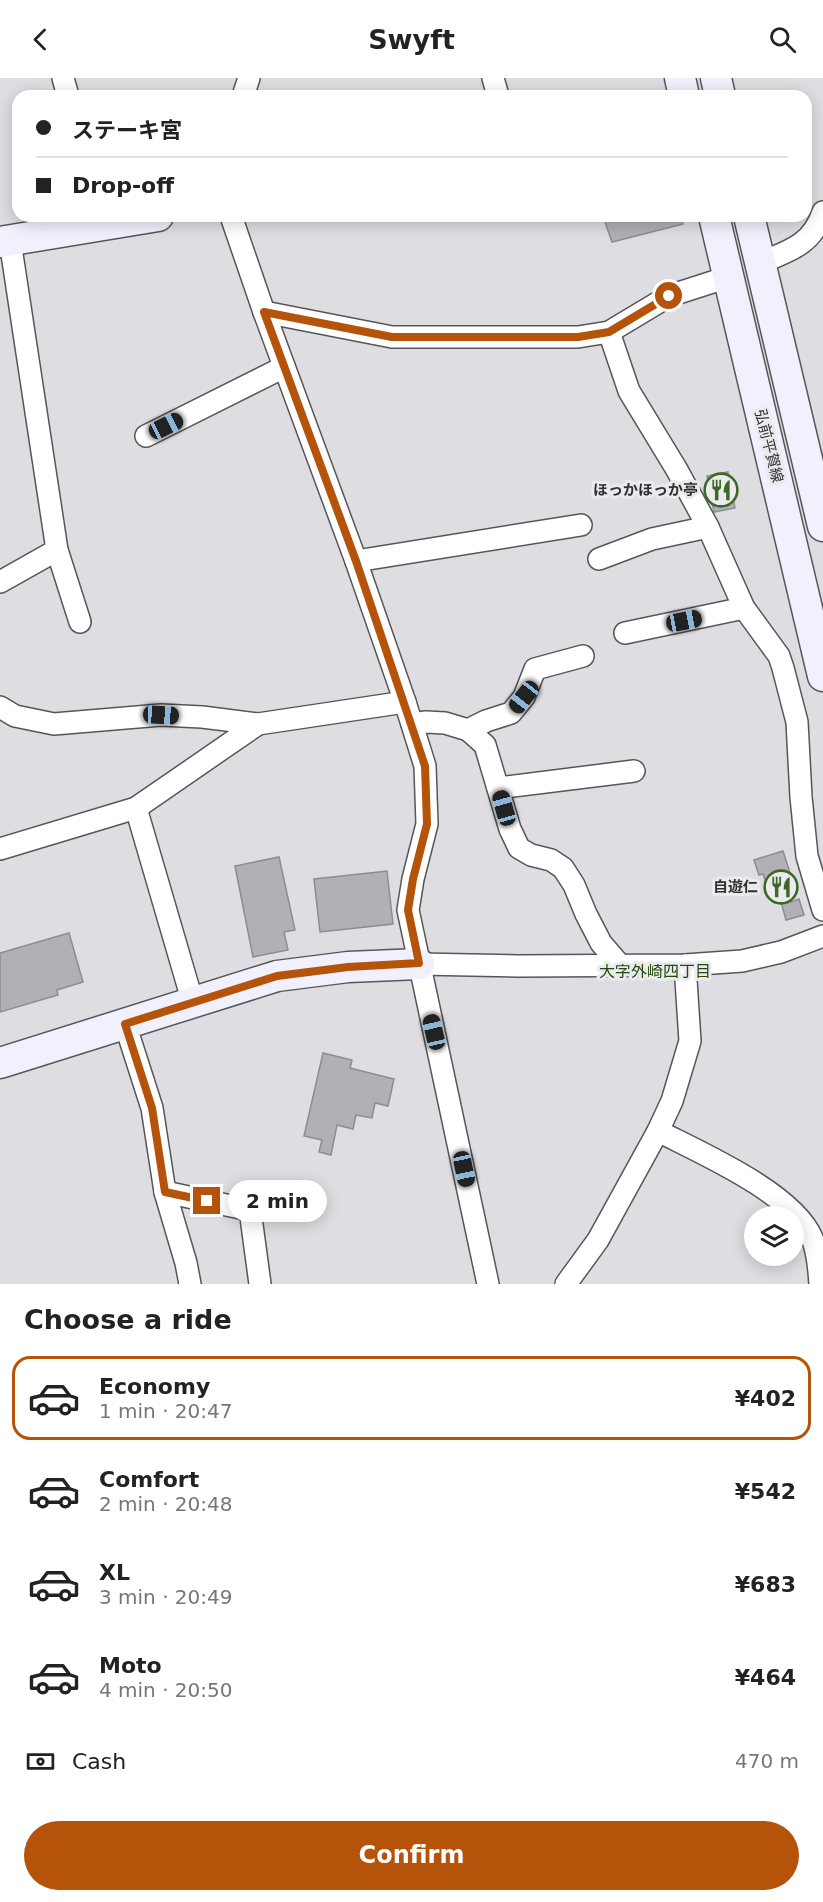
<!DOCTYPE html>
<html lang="en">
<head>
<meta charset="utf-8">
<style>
  :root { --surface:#fff; --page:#f2f2f2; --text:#222; --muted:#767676; --line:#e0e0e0; --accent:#b45309 }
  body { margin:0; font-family:"DejaVu Sans","Noto Sans JP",sans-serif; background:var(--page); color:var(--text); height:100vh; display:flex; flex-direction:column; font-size:22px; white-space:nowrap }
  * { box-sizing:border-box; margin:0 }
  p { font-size:20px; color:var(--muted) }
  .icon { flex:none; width:33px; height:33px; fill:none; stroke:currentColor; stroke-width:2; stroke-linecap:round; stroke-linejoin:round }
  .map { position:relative; height:1206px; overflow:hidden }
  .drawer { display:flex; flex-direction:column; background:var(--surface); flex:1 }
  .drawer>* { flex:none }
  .guide { position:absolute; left:12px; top:12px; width:800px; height:132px; border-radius:18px; box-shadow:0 3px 15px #0003; display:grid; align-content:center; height:132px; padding:0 24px; background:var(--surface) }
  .fabs { position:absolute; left:744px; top:1128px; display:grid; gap:12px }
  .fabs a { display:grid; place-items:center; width:60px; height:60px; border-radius:50%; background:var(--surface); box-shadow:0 3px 15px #0003; font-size:30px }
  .end { position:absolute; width:27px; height:27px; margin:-14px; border:8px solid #b45309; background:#fff; box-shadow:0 0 0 3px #fff }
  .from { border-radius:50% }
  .bubble { position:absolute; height:42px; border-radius:21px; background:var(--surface); box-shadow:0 3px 15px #0003; font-size:20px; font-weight:700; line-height:42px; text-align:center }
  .car { position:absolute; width:18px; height:36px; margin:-18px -9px; border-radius:8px; box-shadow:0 0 4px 2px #0007; background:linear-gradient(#222 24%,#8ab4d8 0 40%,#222 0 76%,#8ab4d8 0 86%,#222 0) }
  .guide b { display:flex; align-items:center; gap:21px; height:57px; font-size:22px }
  .guide b+b { border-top:2px solid var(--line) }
  .guide i { width:15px; height:15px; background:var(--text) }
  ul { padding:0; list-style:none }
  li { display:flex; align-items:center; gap:18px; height:84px; margin:0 12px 9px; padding:0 12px; border:3px solid transparent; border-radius:18px }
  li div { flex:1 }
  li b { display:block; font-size:22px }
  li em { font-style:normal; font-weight:700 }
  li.on { border-color:var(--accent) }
  li>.icon { width:54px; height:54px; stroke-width:1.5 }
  h2 { padding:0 24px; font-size:27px; line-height:72px }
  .pay { display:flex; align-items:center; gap:15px; height:66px; padding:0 24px; font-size:22px }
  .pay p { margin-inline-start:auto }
  .cta { display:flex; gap:12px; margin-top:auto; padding:12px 24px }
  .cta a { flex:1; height:69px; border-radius:36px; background:var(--accent); color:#fff; font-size:24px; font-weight:700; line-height:69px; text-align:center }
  header { display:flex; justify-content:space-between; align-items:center; height:78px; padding:0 24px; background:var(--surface); font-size:27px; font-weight:700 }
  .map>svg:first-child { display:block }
</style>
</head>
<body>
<header><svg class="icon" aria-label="back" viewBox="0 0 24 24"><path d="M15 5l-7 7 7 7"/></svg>Swyft<svg class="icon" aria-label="search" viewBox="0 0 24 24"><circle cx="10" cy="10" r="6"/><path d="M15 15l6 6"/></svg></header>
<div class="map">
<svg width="823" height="1206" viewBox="0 0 823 1206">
  <rect width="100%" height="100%" fill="#dedee2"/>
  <g fill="#b1b1b5" stroke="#8d8d91" stroke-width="1.5">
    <polygon points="603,138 681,138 683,146 612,164"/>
    <polygon points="728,394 735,430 714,434 707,398"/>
    <polygon points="783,773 792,801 785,803 791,824 799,821 804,837 786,842 777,809 768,811 763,796 759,797 754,782"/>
    <polygon points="279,779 295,852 284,854 288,872 253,879 235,788"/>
    <polygon points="387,793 393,846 320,854 314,801"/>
    <polygon points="69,855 83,904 57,912 58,917 0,934 0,875"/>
    <polygon points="323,975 352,982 350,990 394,1001 388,1028 375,1025 372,1040 356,1037 353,1051 337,1047 331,1077 319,1074 322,1062 304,1058"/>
  </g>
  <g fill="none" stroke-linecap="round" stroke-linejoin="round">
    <g stroke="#565659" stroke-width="24">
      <g id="street">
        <polyline points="63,0 68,18"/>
        <polyline points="493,0 498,18"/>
        <polyline points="243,18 249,0"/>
        <polyline points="231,138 264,234 356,483 405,624 425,688 427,746 413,801 408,832 488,1206"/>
        <path d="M760 185C789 173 812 167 823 134"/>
        <polyline points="264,234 392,259 578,259 609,254 669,218 728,199"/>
        <polyline points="609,254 629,313 677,392 708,449 744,530 779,578 783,590 797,644 801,719 807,778 823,832"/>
        <polyline points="146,358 284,289"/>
        <polyline points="57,472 80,544"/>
        <polyline points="599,481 652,461 708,449"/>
        <polyline points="356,483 581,447"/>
        <polyline points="0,504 57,472 10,163"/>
        <polyline points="625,555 744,530"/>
        <polyline points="0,629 15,638 54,646 161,637 202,639 258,646 405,624"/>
        <polyline points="412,646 426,644 445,645 468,652 485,667 510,751 519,770 531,777 551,782 563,790 574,807 586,836 601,865 620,887"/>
        <polyline points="468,652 486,643 511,635 524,619 535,591 583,578"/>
        <polyline points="498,710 634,693"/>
        <polyline points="136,730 193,925"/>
        <polyline points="0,771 136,730 258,646"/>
        <polyline points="419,886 518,888 685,887 742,883 781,874 823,858"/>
        <polyline points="125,946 152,1030 165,1114 250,1132 260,1206"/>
        <path d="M658 1053C701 1075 793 1115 812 1160 818 1174 819 1192 820 1206"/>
        <polyline points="165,1114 186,1185 190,1206"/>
        <polyline points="566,1206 598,1162 658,1053 672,1023 690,963 685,887"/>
      </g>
    </g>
    <g stroke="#565659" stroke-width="33">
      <g id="secondary">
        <polyline points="680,0 684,18"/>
        <polyline points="716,0 720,18"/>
        <polyline points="714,138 823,598"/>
        <polyline points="749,138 823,448"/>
        <polyline points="0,164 158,138"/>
        <polyline points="0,985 277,898 348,889 419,886"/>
      </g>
    </g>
    <use href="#street" stroke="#fff" stroke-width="21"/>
    <use href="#secondary" stroke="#f1f0fd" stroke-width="30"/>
  </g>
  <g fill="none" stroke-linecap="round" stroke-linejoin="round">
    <polyline stroke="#b45309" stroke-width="8" points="207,1123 165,1114 152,1030 125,946 277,898 348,889 419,885 408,832 413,801 427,746 425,688 356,483 264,234 392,259 578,259 609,254 669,218"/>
  </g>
  <defs>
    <g id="restaurant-ring" transform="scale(1.725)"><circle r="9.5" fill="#ebebef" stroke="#3d6927" stroke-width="1.5"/><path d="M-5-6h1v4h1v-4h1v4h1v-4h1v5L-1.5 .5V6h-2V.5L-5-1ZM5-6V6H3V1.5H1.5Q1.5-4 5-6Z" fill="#3d6927"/></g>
  </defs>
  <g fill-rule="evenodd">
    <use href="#restaurant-ring" x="721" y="412"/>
    <use href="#restaurant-ring" x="781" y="809"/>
  </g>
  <g text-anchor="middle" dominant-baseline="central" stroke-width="6" stroke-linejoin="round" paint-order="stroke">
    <g font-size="15" fill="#2f2f31" stroke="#ebebef">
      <text transform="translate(769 368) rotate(76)">弘前平賀線</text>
    </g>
    <g font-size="15" font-weight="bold" fill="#2f2f31" stroke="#ebebef" text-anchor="end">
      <text x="698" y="412">ほっかほっか亭</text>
      <text x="758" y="809">自遊仁</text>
    </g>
    <g font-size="16" fill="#234a0b" stroke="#ebebef">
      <text x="655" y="893">大字外崎四丁目</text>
    </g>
  </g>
</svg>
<div class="fabs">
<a><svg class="icon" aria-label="layers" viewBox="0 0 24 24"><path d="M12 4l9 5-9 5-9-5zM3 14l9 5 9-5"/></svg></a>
</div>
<i class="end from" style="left:669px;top:218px"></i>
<i class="end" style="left:207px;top:1123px"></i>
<div class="bubble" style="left:228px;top:1102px;width:99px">2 min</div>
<i class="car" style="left:166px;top:348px;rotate:64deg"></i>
<i class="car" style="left:684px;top:543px;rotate:79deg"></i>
<i class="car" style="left:524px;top:619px;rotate:218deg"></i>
<i class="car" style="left:161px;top:637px;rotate:93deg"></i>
<i class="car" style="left:504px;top:730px;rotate:344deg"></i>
<i class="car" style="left:434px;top:954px;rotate:347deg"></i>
<i class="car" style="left:464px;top:1091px;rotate:168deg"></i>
<div class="guide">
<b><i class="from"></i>ステーキ宮</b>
<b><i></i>Drop-off</b>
</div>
</div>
<section class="drawer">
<h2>Choose a ride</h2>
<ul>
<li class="on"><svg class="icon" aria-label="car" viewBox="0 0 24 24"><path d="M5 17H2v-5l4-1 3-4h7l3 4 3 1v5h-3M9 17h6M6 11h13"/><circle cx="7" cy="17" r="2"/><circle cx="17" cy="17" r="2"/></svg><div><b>Economy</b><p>1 min · 20:47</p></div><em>¥402</em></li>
<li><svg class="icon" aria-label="car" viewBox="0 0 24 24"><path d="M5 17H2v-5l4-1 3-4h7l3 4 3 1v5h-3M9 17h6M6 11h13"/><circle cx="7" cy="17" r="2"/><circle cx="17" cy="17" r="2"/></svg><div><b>Comfort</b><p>2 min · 20:48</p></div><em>¥542</em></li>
<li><svg class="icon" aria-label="car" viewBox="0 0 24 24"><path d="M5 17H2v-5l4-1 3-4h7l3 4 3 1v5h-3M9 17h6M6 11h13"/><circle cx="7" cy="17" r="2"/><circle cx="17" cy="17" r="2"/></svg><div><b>XL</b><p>3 min · 20:49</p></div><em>¥683</em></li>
<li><svg class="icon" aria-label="car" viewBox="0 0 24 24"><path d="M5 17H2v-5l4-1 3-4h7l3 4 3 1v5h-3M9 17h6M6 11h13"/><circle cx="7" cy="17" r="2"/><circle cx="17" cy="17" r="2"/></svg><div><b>Moto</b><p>4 min · 20:50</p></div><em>¥464</em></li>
</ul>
<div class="pay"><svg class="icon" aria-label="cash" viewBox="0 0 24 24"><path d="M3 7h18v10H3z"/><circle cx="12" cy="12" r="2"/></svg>Cash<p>470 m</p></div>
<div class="cta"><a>Confirm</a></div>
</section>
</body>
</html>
